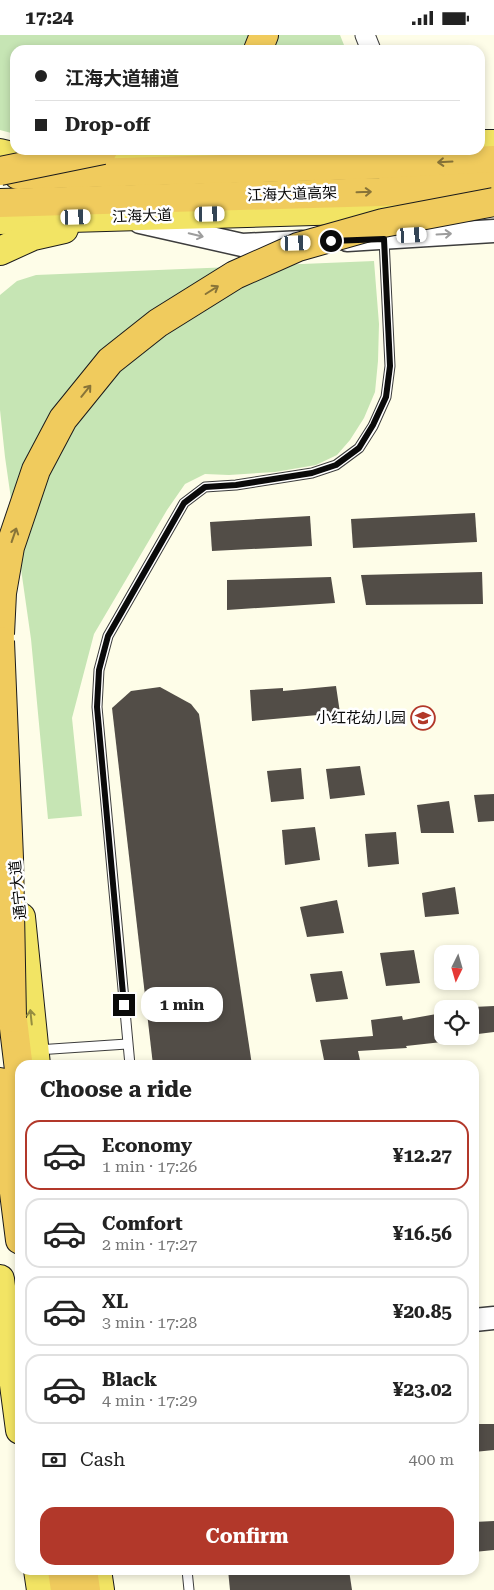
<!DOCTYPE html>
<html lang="en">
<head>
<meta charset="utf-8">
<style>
  :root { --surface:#fff; --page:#f2f2f2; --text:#222; --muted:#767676; --line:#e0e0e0; --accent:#b2382a }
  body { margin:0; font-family:"Roboto Serif","Noto Sans SC",serif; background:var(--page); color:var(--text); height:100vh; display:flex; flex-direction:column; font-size:19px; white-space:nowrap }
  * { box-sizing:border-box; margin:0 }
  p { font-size:16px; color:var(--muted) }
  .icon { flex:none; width:28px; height:28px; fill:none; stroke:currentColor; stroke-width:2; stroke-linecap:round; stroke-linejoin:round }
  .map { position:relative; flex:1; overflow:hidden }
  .panel { position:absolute; left:15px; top:1025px; width:464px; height:515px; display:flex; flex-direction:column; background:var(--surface); border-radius:15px; box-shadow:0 2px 8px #0003 }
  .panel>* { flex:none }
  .hud { position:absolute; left:10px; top:10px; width:475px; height:110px; border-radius:15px; box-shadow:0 2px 8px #0003; display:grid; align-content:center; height:110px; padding:0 25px; background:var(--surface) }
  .needle { width:32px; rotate:185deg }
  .buttons { position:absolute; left:434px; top:910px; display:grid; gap:10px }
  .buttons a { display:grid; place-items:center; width:45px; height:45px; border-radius:10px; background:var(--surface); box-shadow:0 2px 8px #0003; font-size:25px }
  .end { position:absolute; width:22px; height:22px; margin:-11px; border:6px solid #0a0a0a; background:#fff; box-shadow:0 0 0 2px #fff }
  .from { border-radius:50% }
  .bubble { position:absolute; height:35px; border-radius:15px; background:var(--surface); box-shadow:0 2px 8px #0003; font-size:16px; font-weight:700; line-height:35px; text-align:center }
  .car { position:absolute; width:15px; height:30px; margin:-15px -8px; border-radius:6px; box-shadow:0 0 4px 1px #0007; background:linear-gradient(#fff 24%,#345 0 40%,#fff 0 76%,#345 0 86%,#fff 0) }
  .hud b { display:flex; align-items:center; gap:18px; height:48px; font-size:19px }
  .hud b+b { border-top:1px solid var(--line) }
  .hud i { width:12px; height:12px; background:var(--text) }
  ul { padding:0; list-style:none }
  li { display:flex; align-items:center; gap:15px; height:70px; margin:0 10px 8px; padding:0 15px; border:2px solid var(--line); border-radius:15px }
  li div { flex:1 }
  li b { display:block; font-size:19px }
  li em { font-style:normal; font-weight:700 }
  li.selected { border-color:var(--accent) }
  li>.icon { width:45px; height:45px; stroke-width:1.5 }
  h2 { padding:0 25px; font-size:22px; line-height:60px }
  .pay { display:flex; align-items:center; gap:12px; height:55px; padding:0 25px; font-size:19px }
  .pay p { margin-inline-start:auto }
  .action { display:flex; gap:10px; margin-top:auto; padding:10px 25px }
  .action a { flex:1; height:58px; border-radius:15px; background:var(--accent); color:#fff; font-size:20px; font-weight:700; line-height:58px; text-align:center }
  .status { display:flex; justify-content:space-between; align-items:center; height:35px; padding:0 25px; background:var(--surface); direction:ltr }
  .status svg { height:14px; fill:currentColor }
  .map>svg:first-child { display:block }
</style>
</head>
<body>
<div class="status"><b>17:24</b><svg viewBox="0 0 49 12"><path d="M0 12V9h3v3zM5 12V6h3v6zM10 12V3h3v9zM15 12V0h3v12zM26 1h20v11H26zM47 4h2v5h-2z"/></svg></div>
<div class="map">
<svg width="494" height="1555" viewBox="0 0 494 1555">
  <rect width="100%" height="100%" fill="#fefde8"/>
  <g fill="#c6e5b4">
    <polygon points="0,0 340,0 346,15 15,15 15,99 0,95"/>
    <polygon points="374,226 379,289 378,326 375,357 364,383 350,405 337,420 316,430 275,437 229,440 205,439 185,449 167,475 94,599 72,683 82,781 48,784 31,604 5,422 0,375 0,260 17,246 36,240"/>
  </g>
  <g fill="#524d47">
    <polygon points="475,478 477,507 353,513 351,484"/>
    <polygon points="310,481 312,511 212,516 210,487"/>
    <polygon points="482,537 483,569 366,570 361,540"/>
    <polygon points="331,542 335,568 227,575 227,545"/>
    <polygon points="336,651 340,678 252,686 250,655 283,653 283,656"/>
    <polygon points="160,652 191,669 199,679 252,1030 153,1030 112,673 131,656"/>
    <polygon points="360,731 365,760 330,764 326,734"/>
    <polygon points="301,733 304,764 271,767 267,736"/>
    <polygon points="494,759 494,786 478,787 474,760"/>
    <polygon points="449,766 454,798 421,798 417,770"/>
    <polygon points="315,792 320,825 285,830 282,795"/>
    <polygon points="396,797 399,829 368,832 365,799"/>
    <polygon points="455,852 459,879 425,882 422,858"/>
    <polygon points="337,865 344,898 307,902 300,872"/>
    <polygon points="414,915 420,948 386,951 380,918"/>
    <polygon points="342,936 348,964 316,967 310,939"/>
    <polygon points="494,971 494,997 478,999 473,972"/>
    <polygon points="442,978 442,1007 406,1011 407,1013 358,1016 361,1030 325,1030 320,1005 373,1001 371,985 402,981 403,985"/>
    <polygon points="474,1389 494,1389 494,1415 474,1417"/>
    <polygon points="494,1486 494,1515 474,1517 474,1487"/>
    <polygon points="228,1535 349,1535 352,1555 230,1555"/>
  </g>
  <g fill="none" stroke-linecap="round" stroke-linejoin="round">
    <g stroke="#3d3d3d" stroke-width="11">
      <g id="service">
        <polyline points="37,1015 127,1009"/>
        <polyline points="130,1030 97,672 99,635 108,601 184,468 205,452 236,450 312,438 336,430 359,413 373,391 386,362 390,331 384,204"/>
        <polyline points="187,1535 189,1555"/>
      </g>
    </g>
    <g stroke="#3d3d3d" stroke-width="21">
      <polyline id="minor" points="365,0 371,15"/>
    </g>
    <g stroke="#3d3d3d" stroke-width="25">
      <g id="tertiary">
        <polyline points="140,187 242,210 302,207"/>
        <polyline points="347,205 494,196"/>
        <polyline points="474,1285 494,1283"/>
      </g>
    </g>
    <g stroke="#1b1b1b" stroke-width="30">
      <g id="primary">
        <polyline points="480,109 494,109"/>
        <polyline points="0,118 29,125"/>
        <polyline points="76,124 300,115"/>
        <polyline points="0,185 418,173"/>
        <polyline points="0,216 33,201 64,194"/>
        <polyline points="21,882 36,1030"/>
        <polyline points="0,1244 20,1395"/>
        <polyline points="38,1535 41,1555"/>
        <polyline points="97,1535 100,1555"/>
      </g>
    </g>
    <g stroke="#1b1b1b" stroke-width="30">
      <g id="trunk">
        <polyline points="258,15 264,0"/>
        <polyline points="18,140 399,129 494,125"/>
        <polyline points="0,168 380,157 494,151"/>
        <polyline points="10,960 20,1043"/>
        <polyline points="0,1047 20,1205"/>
        <polyline points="62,1535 65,1555"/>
        <polyline points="83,1535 86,1555"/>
      </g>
    </g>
    <use href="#service" stroke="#fff" stroke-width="9"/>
    <use href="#minor" stroke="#fff" stroke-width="19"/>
    <use href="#tertiary" stroke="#fff" stroke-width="22"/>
    <use href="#primary" stroke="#f2e464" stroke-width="28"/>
    <use href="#trunk" stroke="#f0cb5d" stroke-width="28"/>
    <g stroke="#1b1b1b" stroke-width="30" stroke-linecap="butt">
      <g id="trunk-bridge">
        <polyline points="0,136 103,115"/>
        <polyline points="0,599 2,558 10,512 36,435 63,384 110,326 158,288 235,240 298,212 383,188 494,167"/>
        <polyline points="0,606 9,823 12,983"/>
      </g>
    </g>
    <use href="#trunk-bridge" stroke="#f0cb5d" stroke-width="28"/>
  </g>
  <defs><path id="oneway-shaft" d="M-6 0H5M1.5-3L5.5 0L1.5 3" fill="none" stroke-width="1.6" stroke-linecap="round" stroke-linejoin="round" transform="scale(1.25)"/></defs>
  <g stroke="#887438">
    <use href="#oneway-shaft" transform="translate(445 127) rotate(177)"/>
    <use href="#oneway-shaft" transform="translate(364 157) rotate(-2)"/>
    <use href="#oneway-shaft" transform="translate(212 255) rotate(-32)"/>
    <use href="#oneway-shaft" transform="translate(86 356) rotate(-51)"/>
    <use href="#oneway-shaft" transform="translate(14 500) rotate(-71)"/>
  </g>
  <g stroke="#9d9d9d">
    <use href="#oneway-shaft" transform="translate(444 199) rotate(-3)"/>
    <use href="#oneway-shaft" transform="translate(196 200) rotate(13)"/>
  </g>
  <use stroke="#958d40" href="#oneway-shaft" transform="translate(31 982) rotate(-96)"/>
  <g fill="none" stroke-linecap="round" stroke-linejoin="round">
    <polyline stroke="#0a0a0a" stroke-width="6" points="124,970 97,672 99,635 108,601 184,468 205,452 236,450 312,438 336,430 359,413 373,390 386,362 390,331 384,204 331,206"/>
  </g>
  <defs>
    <g id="school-ring" transform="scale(1.25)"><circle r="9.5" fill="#fff" stroke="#b2382a" stroke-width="1.5"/><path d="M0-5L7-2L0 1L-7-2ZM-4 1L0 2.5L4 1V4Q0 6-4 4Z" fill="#b2382a"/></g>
  </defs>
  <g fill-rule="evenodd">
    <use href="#school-ring" x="423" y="683"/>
  </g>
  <g text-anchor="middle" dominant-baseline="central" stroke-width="5" stroke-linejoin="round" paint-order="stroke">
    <g font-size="15" fill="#0a0a0a" stroke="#fff">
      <text transform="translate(292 159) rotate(-2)">江海大道高架</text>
      <text transform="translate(142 181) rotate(-2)">江海大道</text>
      <text transform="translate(18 855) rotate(-96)">通宁大道</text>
    </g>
    <g font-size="15" fill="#0a0a0a" stroke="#fff" text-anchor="end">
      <text x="406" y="683">小红花幼儿园</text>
    </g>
  </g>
</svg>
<div class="buttons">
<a><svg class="needle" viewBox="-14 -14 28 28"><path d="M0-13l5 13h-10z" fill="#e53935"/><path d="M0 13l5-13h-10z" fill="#767676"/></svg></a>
<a><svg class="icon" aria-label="locate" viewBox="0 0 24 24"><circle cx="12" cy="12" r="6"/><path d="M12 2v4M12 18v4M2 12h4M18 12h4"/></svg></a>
</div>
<i class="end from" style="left:331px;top:206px"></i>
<i class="end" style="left:124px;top:970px"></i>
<div class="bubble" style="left:141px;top:952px;width:82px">1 min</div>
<i class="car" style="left:210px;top:179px;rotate:89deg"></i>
<i class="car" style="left:76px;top:182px;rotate:88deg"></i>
<i class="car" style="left:412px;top:200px;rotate:87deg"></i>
<i class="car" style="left:296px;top:208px;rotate:88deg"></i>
<div class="hud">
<b><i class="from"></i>江海大道辅道</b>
<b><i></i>Drop-off</b>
</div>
<section class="panel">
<h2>Choose a ride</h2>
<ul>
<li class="selected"><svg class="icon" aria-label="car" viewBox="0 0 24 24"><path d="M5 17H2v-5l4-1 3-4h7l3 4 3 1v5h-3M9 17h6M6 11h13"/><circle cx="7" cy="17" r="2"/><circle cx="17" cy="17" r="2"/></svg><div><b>Economy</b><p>1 min · 17:26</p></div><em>¥12.27</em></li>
<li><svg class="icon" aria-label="car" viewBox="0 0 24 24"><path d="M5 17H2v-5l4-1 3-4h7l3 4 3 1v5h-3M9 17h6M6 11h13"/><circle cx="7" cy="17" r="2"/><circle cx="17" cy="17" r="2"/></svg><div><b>Comfort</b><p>2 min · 17:27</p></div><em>¥16.56</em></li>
<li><svg class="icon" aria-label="car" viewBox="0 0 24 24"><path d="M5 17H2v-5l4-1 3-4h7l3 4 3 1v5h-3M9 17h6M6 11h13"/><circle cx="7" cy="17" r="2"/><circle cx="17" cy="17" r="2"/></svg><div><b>XL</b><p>3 min · 17:28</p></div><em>¥20.85</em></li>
<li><svg class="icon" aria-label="car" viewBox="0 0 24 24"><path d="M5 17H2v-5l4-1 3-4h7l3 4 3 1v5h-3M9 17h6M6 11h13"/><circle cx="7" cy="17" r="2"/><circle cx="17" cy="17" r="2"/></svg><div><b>Black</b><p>4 min · 17:29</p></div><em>¥23.02</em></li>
</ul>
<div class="pay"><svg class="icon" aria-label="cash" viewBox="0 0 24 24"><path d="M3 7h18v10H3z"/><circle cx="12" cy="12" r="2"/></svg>Cash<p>400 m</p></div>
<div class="action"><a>Confirm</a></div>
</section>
</div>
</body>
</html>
